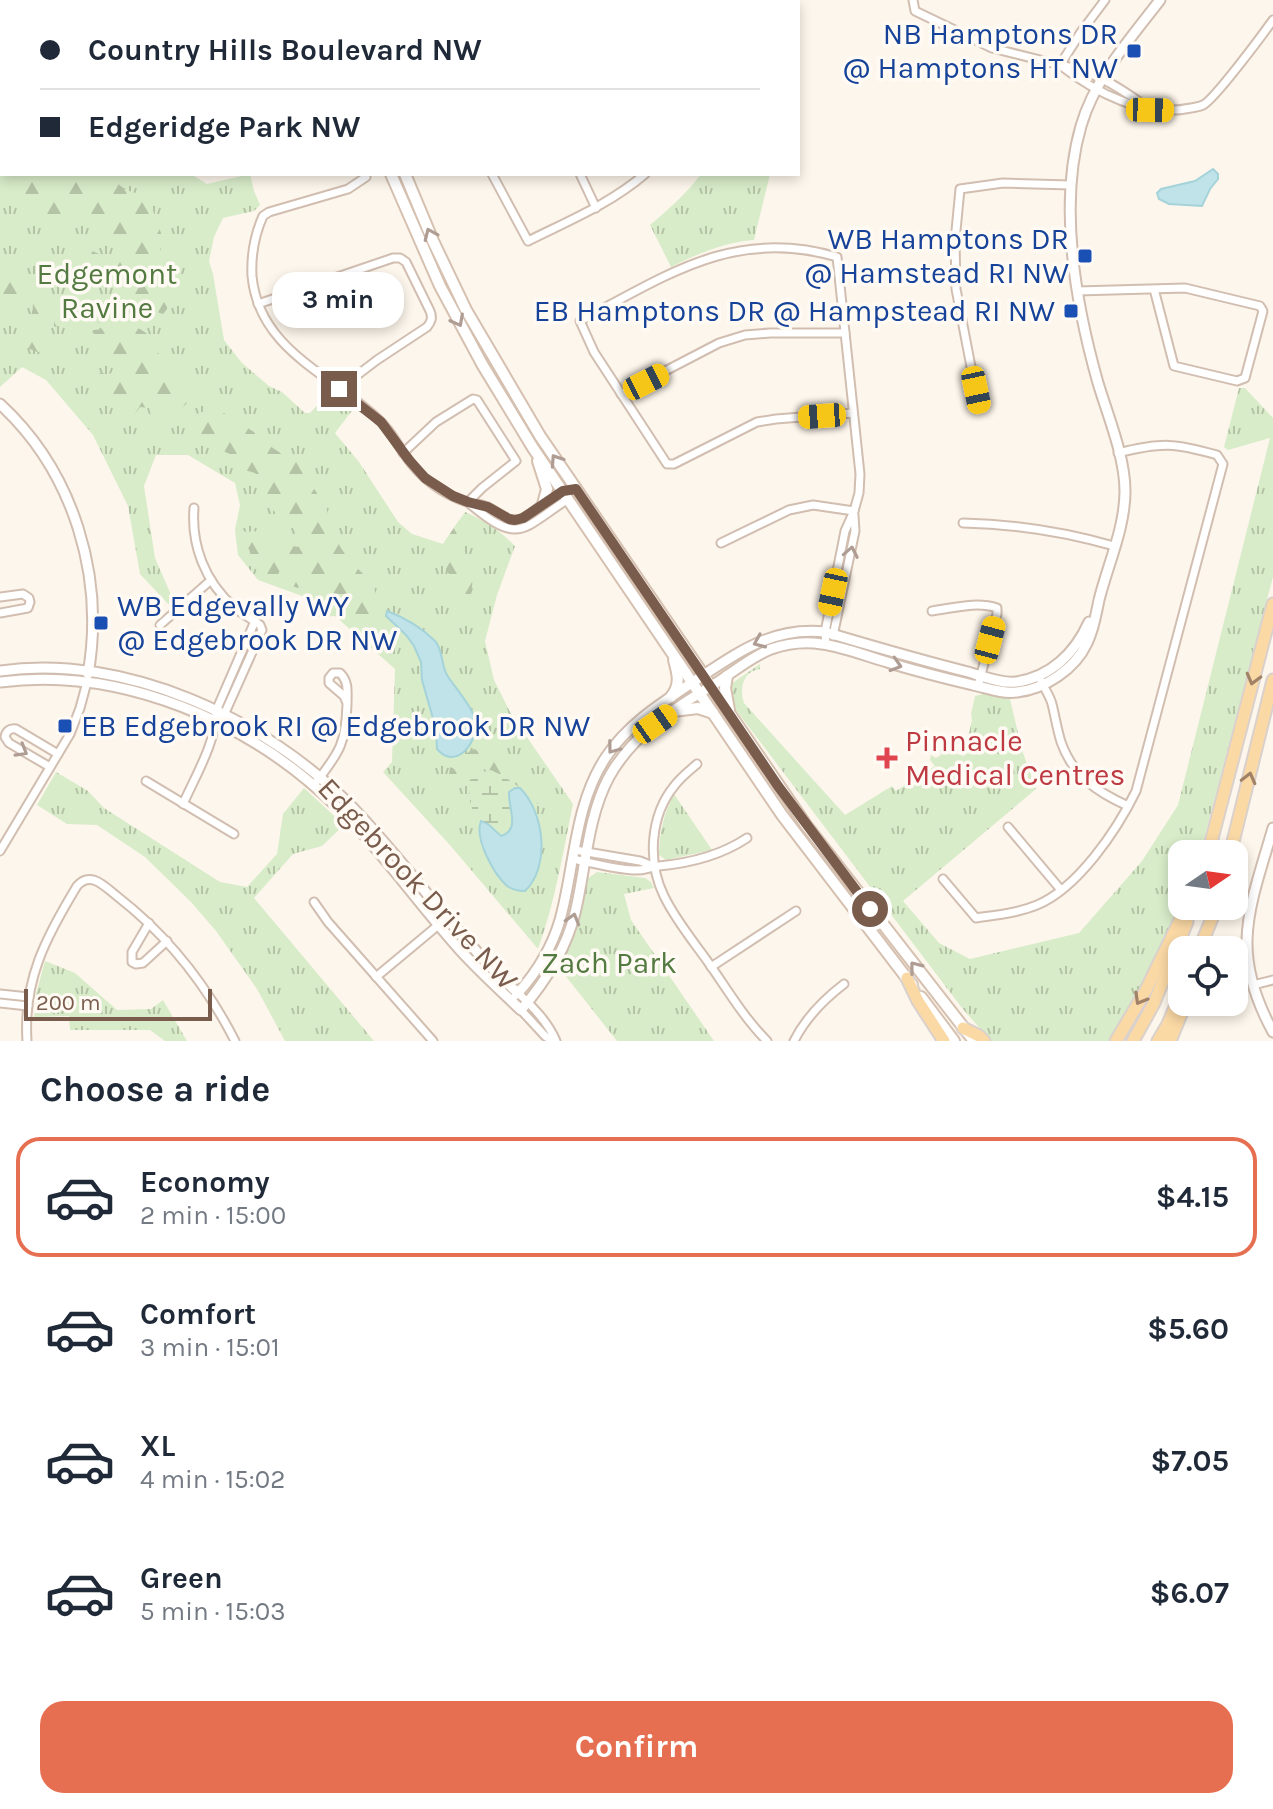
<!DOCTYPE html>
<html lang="en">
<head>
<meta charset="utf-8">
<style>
  :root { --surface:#fff; --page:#f2f2f3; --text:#1f2937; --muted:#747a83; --line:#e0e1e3; --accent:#e76f51 }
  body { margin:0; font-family:Karla,sans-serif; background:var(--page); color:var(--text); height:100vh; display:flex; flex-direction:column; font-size:30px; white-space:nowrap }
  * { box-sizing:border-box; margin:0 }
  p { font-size:26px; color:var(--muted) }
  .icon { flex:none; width:44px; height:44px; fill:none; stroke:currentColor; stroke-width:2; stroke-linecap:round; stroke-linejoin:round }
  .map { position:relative; height:1041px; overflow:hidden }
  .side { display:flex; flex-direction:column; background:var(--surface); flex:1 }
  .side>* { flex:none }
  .hud { position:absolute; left:0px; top:0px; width:800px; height:176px; box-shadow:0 4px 12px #0003; display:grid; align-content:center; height:176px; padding:0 40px; background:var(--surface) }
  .needle { width:52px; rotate:77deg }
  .tools { position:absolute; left:1168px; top:840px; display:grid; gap:16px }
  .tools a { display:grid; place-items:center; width:80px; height:80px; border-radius:16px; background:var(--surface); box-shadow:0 4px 12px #0003; font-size:40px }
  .scale { position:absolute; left:24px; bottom:20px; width:188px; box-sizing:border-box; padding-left:8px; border:4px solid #7a5c4d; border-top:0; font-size:22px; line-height:28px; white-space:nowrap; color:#7a5c4d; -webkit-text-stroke:6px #fffaf3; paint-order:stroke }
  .end { position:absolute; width:36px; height:36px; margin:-18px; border:10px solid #7a5c4d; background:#fff; box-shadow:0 0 0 4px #fff }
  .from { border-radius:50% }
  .bubble { position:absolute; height:56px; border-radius:24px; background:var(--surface); box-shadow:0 4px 12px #0003; font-size:26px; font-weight:700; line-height:56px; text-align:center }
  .car { position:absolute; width:24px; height:48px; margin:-24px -12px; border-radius:10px; box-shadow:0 0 6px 2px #0007; background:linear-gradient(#f5c518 24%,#345 0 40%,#f5c518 0 76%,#345 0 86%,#f5c518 0) }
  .hud b { display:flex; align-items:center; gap:28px; height:76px; font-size:30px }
  .hud b+b { border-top:2px solid var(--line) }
  .hud i { width:20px; height:20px; background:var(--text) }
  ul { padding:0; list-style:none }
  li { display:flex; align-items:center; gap:24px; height:120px; margin:0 16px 12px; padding:0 24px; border:4px solid transparent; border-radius:24px }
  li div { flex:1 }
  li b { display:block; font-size:30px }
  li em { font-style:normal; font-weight:700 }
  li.current { border-color:var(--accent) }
  li>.icon { width:72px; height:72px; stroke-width:1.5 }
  h2 { padding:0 40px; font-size:36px; line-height:96px }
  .cta { display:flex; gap:16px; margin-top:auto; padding:16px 40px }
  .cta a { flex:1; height:92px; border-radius:24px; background:var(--accent); color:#fff; font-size:32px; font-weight:700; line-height:92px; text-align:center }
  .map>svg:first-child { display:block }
</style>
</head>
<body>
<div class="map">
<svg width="1273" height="1041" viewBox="0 0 1273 1041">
  <defs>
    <pattern id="grass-tufts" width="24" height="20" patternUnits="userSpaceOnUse" patternTransform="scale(2)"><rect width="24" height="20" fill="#d8ecc9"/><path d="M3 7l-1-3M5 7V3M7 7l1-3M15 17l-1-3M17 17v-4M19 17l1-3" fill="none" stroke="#b4c2a5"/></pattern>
    <pattern id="forest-firs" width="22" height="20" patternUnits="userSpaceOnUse" patternTransform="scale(2)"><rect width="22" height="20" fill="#d8ecc9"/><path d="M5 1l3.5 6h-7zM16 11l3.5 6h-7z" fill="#b4c2a5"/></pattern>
    <pattern id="wetland-marsh" width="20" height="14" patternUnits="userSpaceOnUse" patternTransform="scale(2)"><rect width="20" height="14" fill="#d8ecc9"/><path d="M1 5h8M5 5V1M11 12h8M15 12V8" fill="none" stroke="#b4c2a5"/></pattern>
  </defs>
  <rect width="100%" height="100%" fill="#fdf6ec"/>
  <g fill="url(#grass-tufts)">
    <path d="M0 0H119L120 2H2V174H191L207 184 250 174 254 191 260 205 254 211 223 218 214 237 209 261 213 274 224 340 242 363 269 386 282 392 305 413H310L332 390 354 408 335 433 359 462 398 522 412 534 443 544 465 512C484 520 500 531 515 546L497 595 485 641 494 680 511 714 573 804C563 853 555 902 538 949L449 844 383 772 392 762 395 669 335 616 318 617 305 597 258 580 238 555 235 530 240 505 235 483 188 455H156L144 486 155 558 175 604 171 607 140 574 128 506 93 435 46 380 22 367 0 387Z"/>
    <path d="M701 174H770L754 240C725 242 697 254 671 267L650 225C669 209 686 194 701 174Z"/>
    <path d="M1239 388H1245L1273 418V577L1200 854H1182V905L1140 992 1110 1041H991L962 1008 736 710 733 704 731 684 760 664V669C743 671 739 688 744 703L845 815 892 786 896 791 935 766 930 760 931 755 936 758 941 755 940 749 964 756 972 720 971 714 975 696 988 693 1009 695 1022 750 1036 789 903 901 939 943 970 959 1079 933 1142 861 1178 805 1270 438 1228 450 1224 447Z"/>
    <polygon points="56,772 88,791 104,808 220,882 247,887 277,854 283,814 304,788 344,825 322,846 293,854 254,898 374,1041 285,1041 257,989 216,931 191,902 145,857 97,825 67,824 37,805"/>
    <path d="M674 794 712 850 666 860 659 855C659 833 664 813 674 794Z"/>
    <polygon points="597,872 645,878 651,882 654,888 624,894 631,920 714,1041 617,1041 564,974 560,965 576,932 587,879"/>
    <polygon points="45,961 75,973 117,1010 151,1009 163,1000 187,1041 165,1041 150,1030 70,1030 69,1016 34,1017 36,994"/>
  </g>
  <g fill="url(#forest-firs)">
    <path d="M0 0H46V2H2V174H105L126 190 142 195 151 205 162 236 160 249V285L169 292 167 309 163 314 157 312H150L117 277 113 276 91 257 90 250 108 258 115 252 114 248C101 237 95 217 77 212L69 217 60 215 58 217 60 221H52L38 212 33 205 24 202 11 192 5 184 0 170Z"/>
    <polygon points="0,260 20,275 21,280 26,283 32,291 24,303 1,309 2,303 0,300"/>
    <path d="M38 290 49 300 58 295 66 297 65 300 80 311 70 321 68 328 62 324 56 327 54 326V320L46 316 39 318 40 321 33 332V339L36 335C41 335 51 343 54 349L52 351 37 352 23 346C23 330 33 319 33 304L36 301Z"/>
    <path d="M97 306 118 314 123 322 129 321C135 329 148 330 151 340L156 341 157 352 163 358V366L173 368 179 383 186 388 185 393 188 402 176 414 162 419 161 424 154 426 149 408 140 407 135 414H127L125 412 127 406C109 403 106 389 98 374L102 373 108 375 114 371 111 355 101 351 98 347 100 344 97 340 98 337 92 332 93 330 104 329 100 324 91 320 90 316 94 314V309Z"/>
    <path d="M207 407 224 413 254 432C258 437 256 446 265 449L266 446H270L282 454H289L307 470V479L317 493 316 500 327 510C328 520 333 519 335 527 336 529 335 531 335 534 336 539 340 547 343 551 353 568 373 577 377 598L374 603 379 611 374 625 378 629V637L375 639 373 636 370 638 362 634 332 609 330 603 332 597C322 598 309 592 306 581 305 577 307 572 307 568L305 574 299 575 302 582 298 588C287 585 290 578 284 571H280L276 577 266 576 254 568 249 549 243 546 238 538 239 531 249 532 253 530C268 540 280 543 298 547L302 543C295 532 289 517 277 516L274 511 269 508 267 503H263C262 493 268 495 258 486L259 479 255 473 241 469 240 465 243 460 221 450 224 446 223 444 213 449C199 444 192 437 192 422L195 420 194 415 202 412Z"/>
    <path d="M459 520 461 548 466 553 475 569 471 574C475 582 470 590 470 599L468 601 461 597 457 599C455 592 460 585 459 578 444 575 446 567 439 556L441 547Z"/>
    <path d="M489 747C500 751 509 755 514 765L523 768V771L528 775C529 786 535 794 538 804L534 803 526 786 523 785 520 788C508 779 497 771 482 769L469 778 462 776 460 778 458 784 454 788 450 787 448 783 450 767 457 770 463 763 462 756 474 749 481 752 483 748Z"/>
  </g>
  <polygon fill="url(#wetland-marsh)" points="491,770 505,777 520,788 515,788 508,803 511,812 511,830 507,835 502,836 488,824 481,822 478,829 470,801 469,781 476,774"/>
  <g fill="#bfe3e8" stroke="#a5d3da" stroke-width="2">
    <polygon points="1213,169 1218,174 1218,179 1210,189 1202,206 1169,204 1159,199 1157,193 1161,189 1195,181"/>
    <path d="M387 611C403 617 422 628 435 641 443 649 441 665 447 675 455 688 475 709 476 724 476 745 455 770 437 749L436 729 422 680 421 662 414 646 406 635 386 616Z"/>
    <path d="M515 788H520C544 812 551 866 525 891 518 891 513 890 507 886 494 874 474 839 481 821L488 824 501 836C521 830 508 808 509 792Z"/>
  </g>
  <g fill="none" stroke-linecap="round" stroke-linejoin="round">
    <g stroke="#d1beb0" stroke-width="11">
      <g id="minor">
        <polyline points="162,0 163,2"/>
        <polyline points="420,0 421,2"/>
        <polyline points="504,0 505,2"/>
        <polyline points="634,0 635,2"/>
        <polyline points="913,0 915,11 992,48 1060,65 1081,32 1105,0"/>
        <path d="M1060 65C1096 93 1144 118 1191 108 1195 107 1199 107 1203 105 1214 100 1263 34 1273 20"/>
        <path d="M1064 66C1093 70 1122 89 1145 106"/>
        <path d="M492 174 528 241C568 221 610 204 645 174"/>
        <polyline points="580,174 596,208"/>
        <path d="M366 177 348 189 269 212 263 216C255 234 251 256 252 276 259 351 333 375 380 421 391 431 397 444 405 455 420 477 442 494 467 502 473 504 479 504 485 506 495 509 502 518 512 520 527 523 549 495 564 490 568 489 572 489 576 489"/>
        <polyline points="1077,291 1185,288 1260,306 1263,311 1245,378 1237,381 1174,366 1154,289"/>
        <path d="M258 304 393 258H400L406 262 430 311C433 318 431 322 427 327L377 360 339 389"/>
        <polyline points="621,394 719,343 745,335 770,333 845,333"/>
        <polyline points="979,408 956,289 955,241 960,189 1003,183 1071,185"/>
        <polyline points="403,453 436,422 473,399 477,400 516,461 482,488 468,502"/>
        <path d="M470 504C519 545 521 530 568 499"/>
        <path d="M194 508C191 545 205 582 234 607 242 614 252 619 260 625L262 630 224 715 221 718"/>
        <path d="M963 523C1013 524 1065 532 1114 546"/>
        <polyline points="721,543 789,510 813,505 854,511"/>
        <polyline points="0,597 23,594 29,598 30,602 28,608 0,613"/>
        <path d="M932 611C953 608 977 601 997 608V614L978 686"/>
        <polyline points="160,625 211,580"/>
        <polyline points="833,636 855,531 854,515"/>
        <path d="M826 644 825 632 845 531 854 511 859 493 860 474 837 257C735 227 667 275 580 321L594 352 667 464H674L757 422 776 419 853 413"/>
        <path d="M1041 681C1044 688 1050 696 1052 704 1055 716 1057 729 1061 742 1073 776 1097 792 1128 806"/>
        <path d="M697 764C689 771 681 777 675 785 650 815 647 861 664 896 675 919 693 941 708 962 727 989 744 1018 767 1041"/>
        <path d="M50 767 9 743 5 737C6 731 10 728 16 729L58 754"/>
        <polyline points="146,781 234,834"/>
        <path d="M317 781C340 752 346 742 347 704 347 691 349 682 340 673H333L329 678V683L344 696 347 703"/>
        <path d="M183 804C195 777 217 740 216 711L255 621"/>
        <polyline points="1008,827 1061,890"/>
        <polyline points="575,850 640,861 653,866"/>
        <polyline points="0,851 70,734 80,708 87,682"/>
        <path d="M573 859C593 863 614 869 634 870 643 871 650 867 659 866 691 863 720 856 747 838"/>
        <path d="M943 879 976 918C996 915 1018 913 1037 905 1078 888 1117 830 1136 791L1223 464 1217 455C1175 443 1162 442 1118 453"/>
        <polyline points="314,902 328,922 433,1041"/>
        <polyline points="149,923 132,952 132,962 136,964 143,963 167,941"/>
        <polyline points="711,967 796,911"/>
        <polyline points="376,977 442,922"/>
        <polyline points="1253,985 1273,980"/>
        <polyline points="0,994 29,997"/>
        <path d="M515 996 518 993C533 1007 548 1022 556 1041"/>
        <polyline points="0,1003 28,1006"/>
        <polyline points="521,1010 545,1036 553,1041"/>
        <path d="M27 1041C23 980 46 937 77 886 91 870 105 887 118 897 168 936 206 984 235 1041"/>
        <path d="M794 1041C806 1017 823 1000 844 984"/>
      </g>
    </g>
    <g stroke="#d1beb0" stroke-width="13">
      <g id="tertiary">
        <path d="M0 404C74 472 105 577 88 674"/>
        <path d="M0 671C125 653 266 719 352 807 410 867 456 937 518 993 537 972 552 947 560 920 575 866 574 805 606 757 630 721 667 700 702 676 743 649 775 627 825 632 872 646 920 660 968 672 982 676 1002 684 1016 682 1051 677 1075 653 1089 622"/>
        <path d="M0 682C122 666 251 722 337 807 382 851 418 903 460 950 479 971 500 990 521 1010 545 982 566 950 575 913 586 868 587 818 609 777 631 737 670 711 708 688 729 676 748 658 771 649 788 643 804 641 822 644 844 647 866 656 887 662 915 671 944 678 973 685 987 688 1002 694 1017 692 1045 689 1075 669 1087 643 1094 629 1096 614 1099 600 1108 564 1125 528 1125 491 1125 457 1108 416 1098 383 1076 305 1058 205 1081 126 1095 78 1130 39 1160 0"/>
        <path d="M1273 828C1249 910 1229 952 1273 1032"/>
      </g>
    </g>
    <g stroke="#d6c0b0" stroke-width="14">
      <g id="secondary">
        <polyline points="337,0 337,2"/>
        <polyline points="349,0 350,2"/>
        <polyline points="391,174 440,286 482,364 533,448 782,815 912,985"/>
        <polyline points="405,174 433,241 466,310 540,436 806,825 974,1041"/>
        <polyline points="538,461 547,489 543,504"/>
        <polyline points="727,676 725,688 729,710"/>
        <path d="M671 697C681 685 678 674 674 660"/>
        <polyline points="673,711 698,708 713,713"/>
        <polyline points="921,997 954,1041"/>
      </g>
    </g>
    <g stroke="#dad1cd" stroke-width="15">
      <g id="primary">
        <polyline points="1208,854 1273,604"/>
        <polyline points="1230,854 1273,680"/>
        <polyline points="1199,950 1217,906"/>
        <polyline points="907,978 918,1001 944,1041"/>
        <polyline points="963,1028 979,1036 984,1041"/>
        <polyline points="1116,1041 1145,992 1187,906"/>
        <polyline points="1133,1041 1154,1003 1187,922"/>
        <polyline points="1158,1041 1168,1024 1182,991"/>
        <polyline points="1170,1041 1186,1002"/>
      </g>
    </g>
    <use href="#minor" stroke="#fff" stroke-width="7"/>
    <use href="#tertiary" stroke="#fff" stroke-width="9"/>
    <use href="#secondary" stroke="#fff" stroke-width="10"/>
    <use href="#primary" stroke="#fbd9a5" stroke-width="11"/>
  </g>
  <defs><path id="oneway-chevron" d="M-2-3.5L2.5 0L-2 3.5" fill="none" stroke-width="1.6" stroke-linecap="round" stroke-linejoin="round" transform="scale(2)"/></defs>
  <g stroke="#af9d94">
    <use href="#oneway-chevron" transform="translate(430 234) rotate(-114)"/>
    <use href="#oneway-chevron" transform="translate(458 321) rotate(62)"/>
    <use href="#oneway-chevron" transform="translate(556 460) rotate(-124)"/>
    <use href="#oneway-chevron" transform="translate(851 552) rotate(-79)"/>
    <use href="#oneway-chevron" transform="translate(759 642) rotate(157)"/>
    <use href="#oneway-chevron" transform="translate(896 665) rotate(17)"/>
    <use href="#oneway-chevron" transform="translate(613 748) rotate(127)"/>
    <use href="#oneway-chevron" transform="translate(22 751) rotate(30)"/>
    <use href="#oneway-chevron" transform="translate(573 919) rotate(-74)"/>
    <use href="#oneway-chevron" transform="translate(915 967) rotate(-128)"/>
  </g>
  <g stroke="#a18267">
    <use href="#oneway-chevron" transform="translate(1253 679) rotate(105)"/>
    <use href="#oneway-chevron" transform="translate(1249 778) rotate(-76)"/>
    <use href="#oneway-chevron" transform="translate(1140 999) rotate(120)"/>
  </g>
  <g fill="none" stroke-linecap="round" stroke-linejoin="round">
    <polyline stroke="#7a5c4d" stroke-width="10" points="339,389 381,422 409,460 425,478 453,496 468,502 488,507 509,519 515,520 523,518 563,491 576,489 778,786 870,909"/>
  </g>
  <g fill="#1a4fb4" stroke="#fffaf3" stroke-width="3">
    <rect x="1126" y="43" width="16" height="16" rx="4"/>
    <rect x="1077" y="248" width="16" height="16" rx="4"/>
    <rect x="1063" y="303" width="16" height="16" rx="4"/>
    <rect x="93" y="615" width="16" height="16" rx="4"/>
    <rect x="57" y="718" width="16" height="16" rx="4"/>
  </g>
  <path fill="#e0444e" stroke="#fffaf3" stroke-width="3" d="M883 746h8v8h8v8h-8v8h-8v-8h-8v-8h8z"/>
  <g text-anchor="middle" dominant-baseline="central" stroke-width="7" stroke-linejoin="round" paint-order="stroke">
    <g font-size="30" fill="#164399" stroke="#fffaf3" text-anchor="end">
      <text x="1118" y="34">NB Hamptons DR<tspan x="1118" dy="34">@ Hamptons HT NW</tspan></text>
      <text x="1069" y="239">WB Hamptons DR<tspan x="1069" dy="34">@ Hamstead RI NW</tspan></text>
      <text x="1055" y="311">EB Hamptons DR @ Hampstead RI NW</text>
      <text x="117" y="606" text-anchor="start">WB Edgevally WY<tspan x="117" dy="34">@ Edgebrook DR NW</tspan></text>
      <text x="81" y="726" text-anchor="start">EB Edgebrook RI @ Edgebrook DR NW</text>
    </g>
    <g font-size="30" fill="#537a41" stroke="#fffaf3">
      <text x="107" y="274">Edgemont<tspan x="107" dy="34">Ravine</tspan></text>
      <text x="609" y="963">Zach Park</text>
    </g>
    <g font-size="30" fill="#be3a42" stroke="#fffaf3" text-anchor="start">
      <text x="905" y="741">Pinnacle<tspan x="905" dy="34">Medical Centres</tspan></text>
    </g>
    <g font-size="30" fill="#7a5c4d" stroke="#fffaf3">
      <text transform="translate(418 884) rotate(47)">Edgebrook Drive NW</text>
    </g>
  </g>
</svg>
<div class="tools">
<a><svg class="needle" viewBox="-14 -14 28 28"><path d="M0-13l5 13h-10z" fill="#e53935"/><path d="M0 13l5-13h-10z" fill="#747a83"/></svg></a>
<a><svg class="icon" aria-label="locate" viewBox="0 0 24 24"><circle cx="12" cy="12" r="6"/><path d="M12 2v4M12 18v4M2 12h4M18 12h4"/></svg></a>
</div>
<div class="scale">200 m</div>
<i class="end from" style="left:870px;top:909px"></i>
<i class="end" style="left:339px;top:389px"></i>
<div class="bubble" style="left:272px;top:272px;width:132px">3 min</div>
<i class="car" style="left:1150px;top:110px;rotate:91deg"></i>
<i class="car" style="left:646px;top:382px;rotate:63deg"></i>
<i class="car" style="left:976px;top:390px;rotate:168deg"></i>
<i class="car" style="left:822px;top:416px;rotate:266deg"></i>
<i class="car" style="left:833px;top:592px;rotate:192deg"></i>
<i class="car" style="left:990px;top:640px;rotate:15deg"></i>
<i class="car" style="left:655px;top:724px;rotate:55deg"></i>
<div class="hud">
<b><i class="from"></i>Country Hills Boulevard NW</b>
<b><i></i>Edgeridge Park NW</b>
</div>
</div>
<section class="side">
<h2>Choose a ride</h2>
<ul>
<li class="current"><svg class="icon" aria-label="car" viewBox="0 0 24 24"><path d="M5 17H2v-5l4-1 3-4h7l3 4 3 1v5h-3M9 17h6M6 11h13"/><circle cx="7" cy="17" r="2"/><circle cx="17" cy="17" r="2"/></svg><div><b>Economy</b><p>2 min · 15:00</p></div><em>$4.15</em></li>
<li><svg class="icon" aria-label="car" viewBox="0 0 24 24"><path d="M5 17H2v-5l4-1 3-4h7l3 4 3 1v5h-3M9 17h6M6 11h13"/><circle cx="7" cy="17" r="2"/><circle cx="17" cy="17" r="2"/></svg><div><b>Comfort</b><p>3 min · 15:01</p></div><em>$5.60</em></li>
<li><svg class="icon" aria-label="car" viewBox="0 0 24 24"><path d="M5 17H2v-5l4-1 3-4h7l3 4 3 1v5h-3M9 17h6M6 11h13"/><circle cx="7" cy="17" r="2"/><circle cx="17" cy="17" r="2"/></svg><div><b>XL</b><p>4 min · 15:02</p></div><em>$7.05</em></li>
<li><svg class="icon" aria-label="car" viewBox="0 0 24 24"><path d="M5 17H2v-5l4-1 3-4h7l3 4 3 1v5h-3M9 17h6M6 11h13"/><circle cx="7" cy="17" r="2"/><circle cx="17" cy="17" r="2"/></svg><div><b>Green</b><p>5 min · 15:03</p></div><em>$6.07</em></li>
</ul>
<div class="cta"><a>Confirm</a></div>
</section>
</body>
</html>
